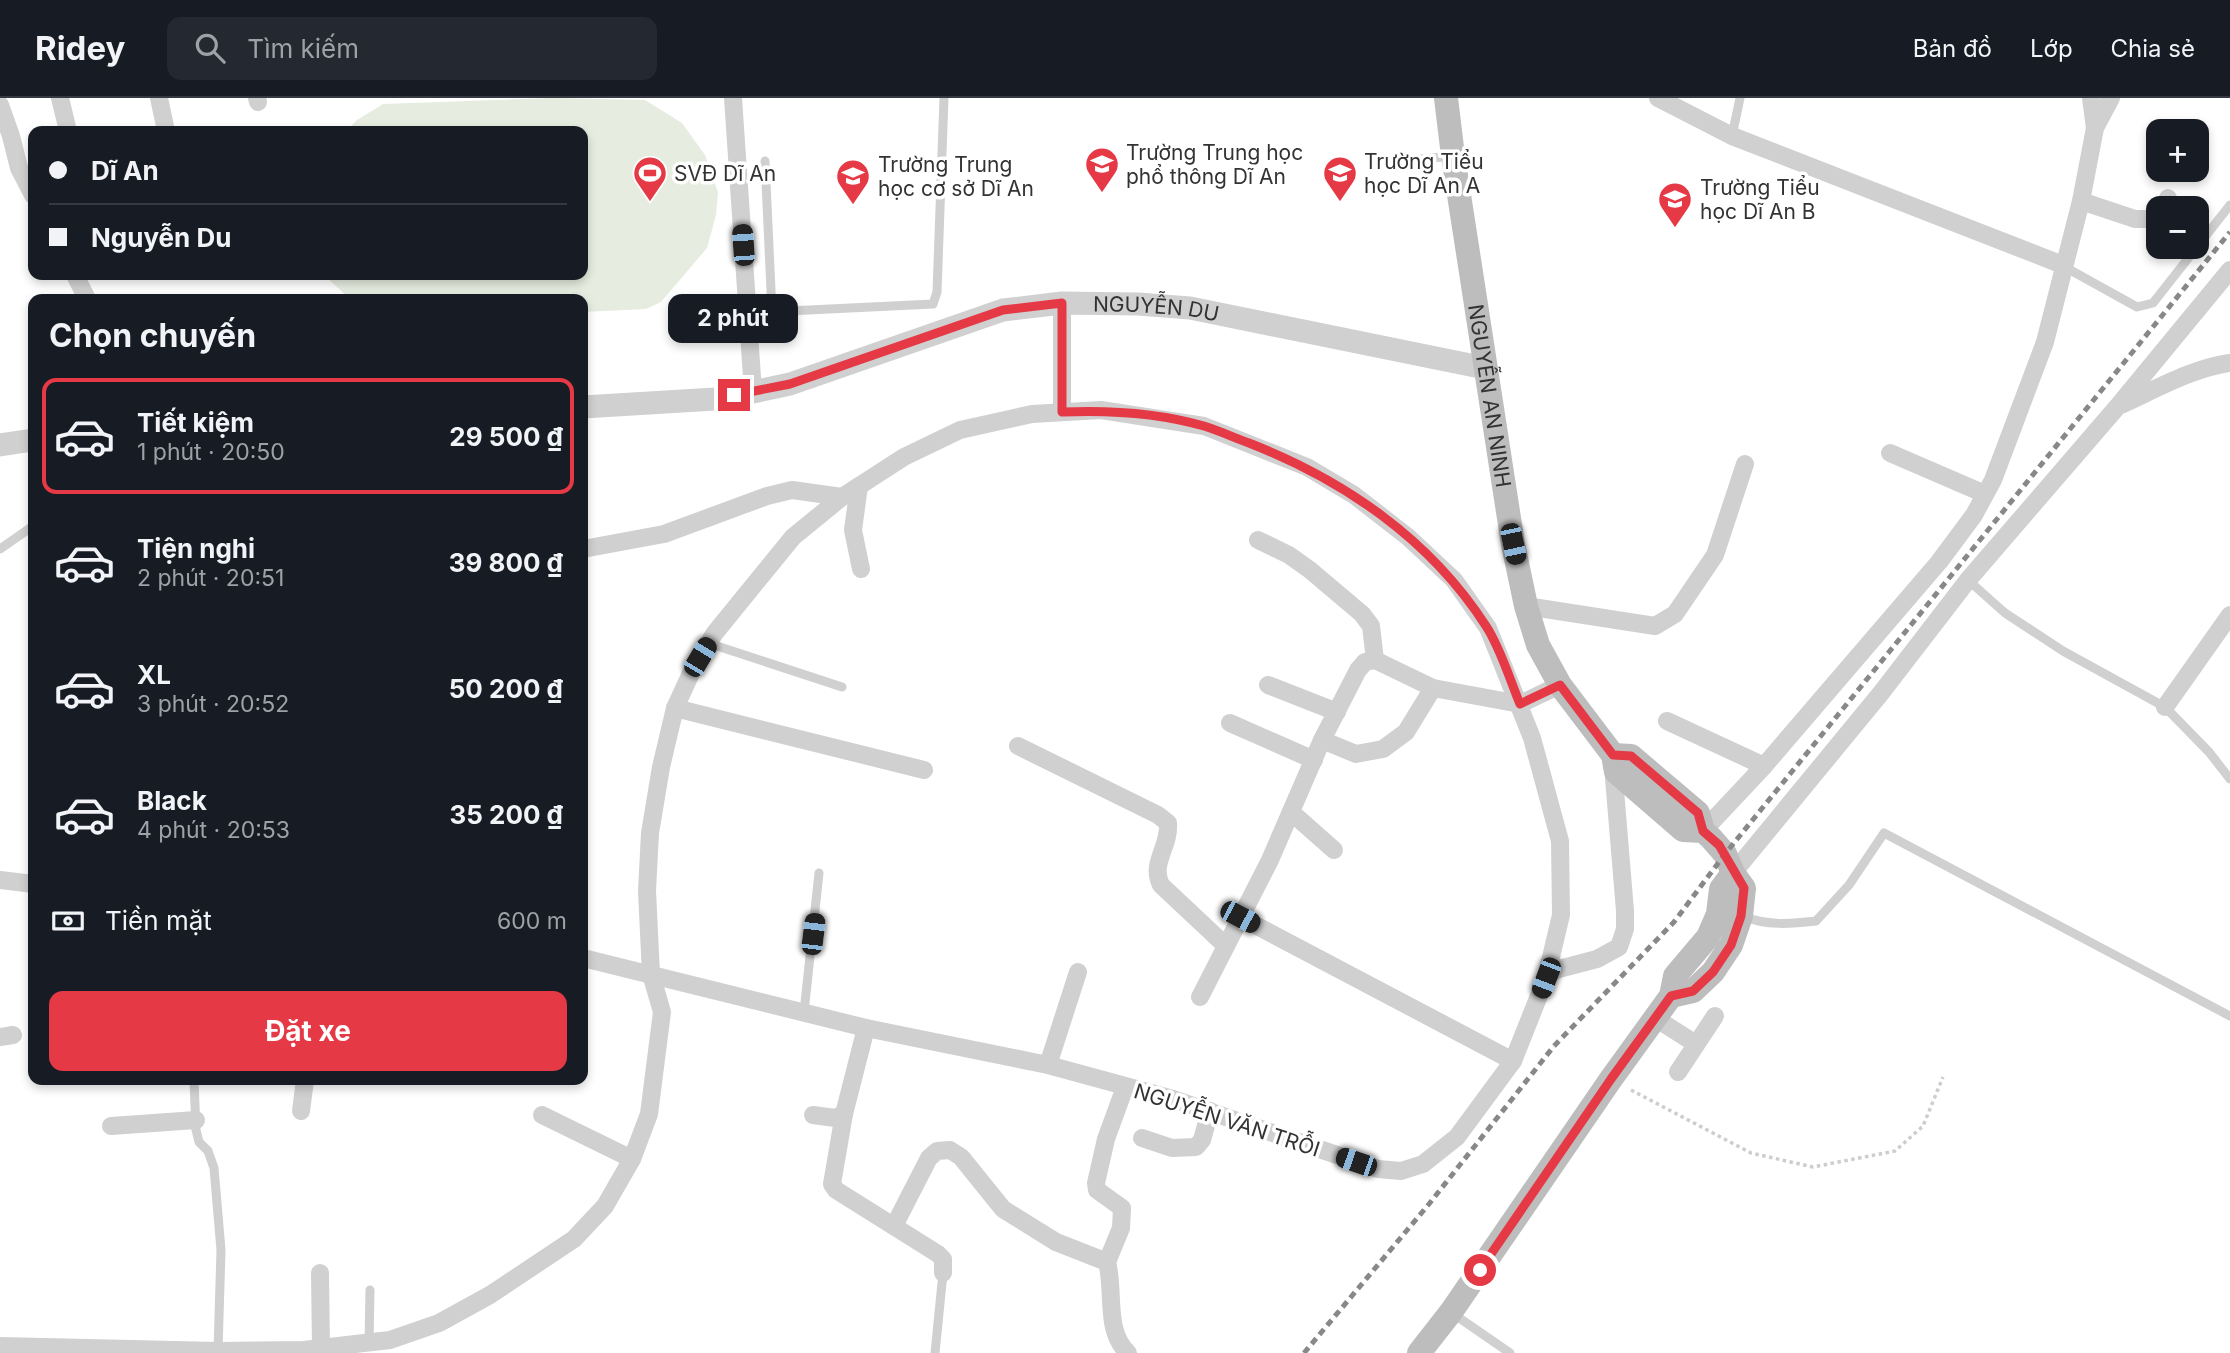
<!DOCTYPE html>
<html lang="vi">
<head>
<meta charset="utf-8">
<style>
  :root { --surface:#171b24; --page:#242831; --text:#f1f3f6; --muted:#9ea1a6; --line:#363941; --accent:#e63946 }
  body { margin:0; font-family:Inter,sans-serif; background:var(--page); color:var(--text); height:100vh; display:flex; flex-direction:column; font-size:26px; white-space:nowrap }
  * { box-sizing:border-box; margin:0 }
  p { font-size:23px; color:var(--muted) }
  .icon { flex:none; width:38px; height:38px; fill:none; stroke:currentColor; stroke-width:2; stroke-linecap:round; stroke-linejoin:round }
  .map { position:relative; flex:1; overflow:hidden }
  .sheet { position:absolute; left:28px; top:196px; width:560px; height:791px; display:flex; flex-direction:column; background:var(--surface); border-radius:14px; box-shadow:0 4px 10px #0003 }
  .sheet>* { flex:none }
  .guide { position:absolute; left:28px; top:28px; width:560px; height:154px; border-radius:14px; box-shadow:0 4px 10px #0003; display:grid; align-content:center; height:154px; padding:0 21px; background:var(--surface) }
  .controls { position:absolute; left:2146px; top:21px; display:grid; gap:14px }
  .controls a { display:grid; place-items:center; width:63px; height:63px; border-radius:14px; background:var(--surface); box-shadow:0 4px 10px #0003; font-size:35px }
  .end { position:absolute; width:32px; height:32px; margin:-16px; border:9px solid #e63946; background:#fff; box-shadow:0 0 0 4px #fff }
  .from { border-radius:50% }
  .bubble { position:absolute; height:49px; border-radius:14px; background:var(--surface); box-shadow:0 4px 10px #0003; font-size:23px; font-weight:700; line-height:49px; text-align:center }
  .car { position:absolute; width:21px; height:42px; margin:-21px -10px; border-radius:9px; box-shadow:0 0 5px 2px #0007; background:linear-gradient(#222 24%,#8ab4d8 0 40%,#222 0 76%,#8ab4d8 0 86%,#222 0) }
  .guide b { display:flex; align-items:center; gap:24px; height:66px; font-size:26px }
  .guide b+b { border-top:2px solid var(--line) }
  .guide i { width:18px; height:18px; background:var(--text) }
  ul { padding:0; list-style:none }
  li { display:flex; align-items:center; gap:21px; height:116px; margin:0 14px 10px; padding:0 7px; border:4px solid transparent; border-radius:14px }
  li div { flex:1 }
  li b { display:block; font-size:26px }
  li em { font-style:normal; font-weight:700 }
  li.on { border-color:var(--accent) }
  li>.icon { width:63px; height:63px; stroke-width:1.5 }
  h2 { padding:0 21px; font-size:32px; line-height:84px }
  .pay { display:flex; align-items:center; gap:18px; height:77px; padding:0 21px; font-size:26px }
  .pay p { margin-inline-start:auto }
  .primary-button { display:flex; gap:14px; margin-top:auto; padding:14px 21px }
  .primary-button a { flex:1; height:80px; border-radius:14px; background:var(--accent); color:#fff; font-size:28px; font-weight:700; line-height:80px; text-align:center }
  header { display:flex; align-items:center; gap:42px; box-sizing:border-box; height:98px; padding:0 35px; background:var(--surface); border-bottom:2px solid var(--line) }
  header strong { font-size:33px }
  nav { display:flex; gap:38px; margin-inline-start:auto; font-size:24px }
  .search { width:490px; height:63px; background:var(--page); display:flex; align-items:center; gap:18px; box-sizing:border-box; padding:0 24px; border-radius:14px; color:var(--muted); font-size:26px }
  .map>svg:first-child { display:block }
</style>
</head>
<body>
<header>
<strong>Ridey</strong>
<div class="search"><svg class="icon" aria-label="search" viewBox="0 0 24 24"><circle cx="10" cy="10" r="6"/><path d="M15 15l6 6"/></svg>Tìm kiếm</div>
<nav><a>Bản đồ</a><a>Lớp</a><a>Chia sẻ</a></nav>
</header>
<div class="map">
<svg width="2230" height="1255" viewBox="0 0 2230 1255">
  <rect width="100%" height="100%" fill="#fff"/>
  <polygon fill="#e6ecdf" points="553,0 645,2 682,25 705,57 718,94 716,117 707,150 661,204 646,211 583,214 583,201 350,201 324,177 583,177 583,33 346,33 357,22 383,6"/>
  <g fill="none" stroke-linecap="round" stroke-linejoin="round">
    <polyline stroke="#cdcdcd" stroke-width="3.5" stroke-dasharray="3.5 3.5" stroke-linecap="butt" points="1631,992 1751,1055 1813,1069 1895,1053 1923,1028 1943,979"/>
    <g stroke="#d0d0d0" stroke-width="9">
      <polyline points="1732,38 1740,0"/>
      <polyline points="1413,62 1451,58"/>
      <polyline points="765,63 772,214"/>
      <polyline points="2063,168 2137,209 2153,205 2230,107"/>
      <polyline points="748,215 933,206 937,194 944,0"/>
      <polyline points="0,451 33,428"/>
      <polyline points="1968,482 2005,515 2063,553 2165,609 2209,654 2230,681"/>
      <polyline points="708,545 842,589"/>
      <path d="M1743 818C1766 828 1791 826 1816 823L1849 787 1884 735 2230 918"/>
      <polyline points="804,914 819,775"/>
      <polyline points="194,982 196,1032 199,1044 208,1053 214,1070 221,1152 218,1253"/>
      <polyline points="1452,1215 1510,1255"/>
      <polyline points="369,1246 370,1192"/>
      <polyline points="935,1255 943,1175"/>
    </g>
    <g stroke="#d0d0d0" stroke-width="18">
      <polyline points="60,0 68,33"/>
      <polyline points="159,0 166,33"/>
      <polyline points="257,0 258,4"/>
      <polyline points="733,0 753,294"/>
      <polyline points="1658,0 1732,38 2063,167"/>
      <polyline points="2091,0 2095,30"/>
      <polyline points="0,7 11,38 19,70 33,97"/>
      <polyline points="2081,103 2135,121 2158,121"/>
      <polyline points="2164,110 2168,100"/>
      <polyline points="75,177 87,201"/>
      <polyline points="1062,205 1062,314"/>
      <path d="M2123 306C2156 291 2193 270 2230 265"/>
      <polyline points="1890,355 1985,396"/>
      <polyline points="859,388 853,432 861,471"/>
      <polyline points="1258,442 1289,457 1310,472 1362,516 1371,528 1375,562"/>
      <polyline points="583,451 664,436 767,398 792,392 842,399"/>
      <polyline points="1526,508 1655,528 1675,516 1715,457 1745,366"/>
      <polyline points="1268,587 1337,614"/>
      <polyline points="2165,609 2230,517"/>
      <polyline points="675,610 924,672"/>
      <polyline points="1667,623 1764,668"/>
      <polyline points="1230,625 1314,662"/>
      <polyline points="1322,642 1356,656 1383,651 1406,634 1433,590"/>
      <path d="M1018 648 1158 717 1168 725C1170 749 1150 765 1161 787L1226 848"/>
      <polyline points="1291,714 1334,752"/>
      <polyline points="1703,733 1764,668 1939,464 1974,417 1993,382 2045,244 2081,103 2095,30 2111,0"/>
      <polyline points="1733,775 1881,595 1968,482 2118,308 2230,172"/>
      <polyline points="0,782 33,786"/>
      <polyline points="1240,819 1513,963"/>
      <polyline points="583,860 866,930 1048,967 1173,1001 1378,1071 1401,1073 1423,1066 1457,1039 1513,963 1546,880 1555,872 1597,861 1619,849 1625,831 1625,813 1613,668"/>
      <polyline points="1200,899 1270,762 1322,642 1358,572 1365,564 1375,562 1433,590 1520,606 1560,587"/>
      <polyline points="1655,920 1696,946"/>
      <polyline points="0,939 13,937"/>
      <polyline points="1048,967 1078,874"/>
      <polyline points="1678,974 1715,918"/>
      <polyline points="301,1013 305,982"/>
      <polyline points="844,1016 832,1086 836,1092 938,1156 943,1161 943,1175"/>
      <polyline points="542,1017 632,1061"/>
      <polyline points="813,1017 835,1020 844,1016 866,930"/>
      <polyline points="111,1028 196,1022"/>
      <polyline points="1142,1040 1172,1050 1196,1049 1202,1042 1210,1013"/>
      <path d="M894 1128 929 1060 937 1053 950 1052 961 1059 1003 1111 1056 1144 1107 1164C1115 1194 1104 1232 1128 1255"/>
      <polyline points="1107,1164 1121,1130 1122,1110 1097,1092 1096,1085 1106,1041 1125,989"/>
      <polyline points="320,1175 321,1251"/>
      <polyline points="0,1248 218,1253 304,1252 390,1242 439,1225 490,1197 574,1141 605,1108 632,1061 649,1016 662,914 651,876 647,793 650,735 661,669 675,610 692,573 714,536 793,439 842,399 904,359 960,332 1032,316 1101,312 1204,328 1307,369 1354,397 1408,439 1454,482 1488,530 1532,640 1560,743 1561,817 1546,880"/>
    </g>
    <g stroke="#d0d0d0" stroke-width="23">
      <path id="s1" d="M583 309 715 301 753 294 790 286 1003 212 1062 205 1138 206 1190 210 1485 270"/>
      <polyline points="0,347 33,342"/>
    </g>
    <g stroke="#bdbdbd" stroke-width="24">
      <path id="s2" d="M1446 0 1453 58 1513 446 1526 508 1538 547 1560 587 1613 657 1616 674 1683 732 1703 733 1711 740 1725 756 1733 775 1744 790 1741 818 1731 847 1713 874 1693 893 1671 898"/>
      <polyline points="1613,657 1631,658 1698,715 1703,733"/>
      <polyline points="1419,1255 1451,1214 1611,981 1671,898 1675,878 1708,839 1718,816 1721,791 1733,775"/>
    </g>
    <polyline stroke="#888" stroke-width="5" stroke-dasharray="7 5" stroke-linecap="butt" points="1304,1255 1429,1106 1554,948 1674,824 1725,756 2230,134"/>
  </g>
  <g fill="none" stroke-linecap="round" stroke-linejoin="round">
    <path stroke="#e63946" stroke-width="9" d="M734 297 790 286 1003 212 1062 205V314C1108 312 1159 315 1204 328 1220 333 1235 340 1249 345 1344 382 1430 441 1486 528 1500 549 1510 582 1520 606L1560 587 1613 657 1631 658 1698 715 1703 733 1719 747 1744 790 1741 818 1731 847 1713 874 1693 893 1671 898 1611 981 1480 1172"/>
  </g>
  <defs>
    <g id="school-pin" transform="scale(1.75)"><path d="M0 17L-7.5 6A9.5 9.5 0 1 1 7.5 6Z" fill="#e63946" stroke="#fff"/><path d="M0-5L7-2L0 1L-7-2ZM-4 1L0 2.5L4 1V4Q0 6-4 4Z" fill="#fff"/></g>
    <g id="stadium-pin" transform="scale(1.75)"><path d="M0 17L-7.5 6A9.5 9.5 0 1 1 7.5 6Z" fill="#e63946" stroke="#fff"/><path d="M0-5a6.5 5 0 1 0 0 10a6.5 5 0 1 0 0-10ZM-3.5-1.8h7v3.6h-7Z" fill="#fff"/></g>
  </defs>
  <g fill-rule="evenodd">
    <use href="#school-pin" x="1102" y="66"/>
    <use href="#stadium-pin" x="650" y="75"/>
    <use href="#school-pin" x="1340" y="75"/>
    <use href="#school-pin" x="853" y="78"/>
    <use href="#school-pin" x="1675" y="101"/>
  </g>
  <g text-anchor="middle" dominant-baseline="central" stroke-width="7" stroke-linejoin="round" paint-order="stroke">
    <g font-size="21" fill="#333" stroke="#fff" text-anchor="start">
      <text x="1126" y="54">Trường Trung học<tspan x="1126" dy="24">phổ thông Dĩ An</tspan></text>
      <text x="1364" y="63">Trường Tiểu<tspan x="1364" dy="24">học Dĩ An A</tspan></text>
      <text x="878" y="66">Trường Trung<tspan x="878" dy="24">học cơ sở Dĩ An</tspan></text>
      <text x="674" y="75">SVĐ Dĩ An</text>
      <text x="1700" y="89">Trường Tiểu<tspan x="1700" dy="24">học Dĩ An B</tspan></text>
    </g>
    <g font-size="21" fill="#333" stroke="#fff">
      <text stroke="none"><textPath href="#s1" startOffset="588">NGUYỄN DU</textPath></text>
      <text stroke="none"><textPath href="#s2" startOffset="301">NGUYỄN AN NINH</textPath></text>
      <text transform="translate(1227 1022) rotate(18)">NGUYỄN VĂN TRỖI</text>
    </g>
  </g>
</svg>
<div class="controls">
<a>+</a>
<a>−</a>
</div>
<i class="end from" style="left:1480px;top:1172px"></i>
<i class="end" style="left:734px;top:297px"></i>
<div class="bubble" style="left:668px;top:196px;width:130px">2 phút</div>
<i class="car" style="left:743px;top:147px;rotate:356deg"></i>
<i class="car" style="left:1513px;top:446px;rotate:168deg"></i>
<i class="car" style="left:700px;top:559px;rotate:31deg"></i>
<i class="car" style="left:1240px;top:819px;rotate:118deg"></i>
<i class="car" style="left:813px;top:836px;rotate:7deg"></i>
<i class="car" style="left:1546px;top:880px;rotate:201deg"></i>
<i class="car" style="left:1356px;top:1064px;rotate:289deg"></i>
<div class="guide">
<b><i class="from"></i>Dĩ An</b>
<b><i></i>Nguyễn Du</b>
</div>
<section class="sheet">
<h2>Chọn chuyến</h2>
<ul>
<li class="on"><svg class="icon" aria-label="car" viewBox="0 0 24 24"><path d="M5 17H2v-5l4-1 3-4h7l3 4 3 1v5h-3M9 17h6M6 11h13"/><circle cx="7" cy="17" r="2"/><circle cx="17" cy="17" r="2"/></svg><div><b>Tiết kiệm</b><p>1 phút · 20:50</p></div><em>29 500 ₫</em></li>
<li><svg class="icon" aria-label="car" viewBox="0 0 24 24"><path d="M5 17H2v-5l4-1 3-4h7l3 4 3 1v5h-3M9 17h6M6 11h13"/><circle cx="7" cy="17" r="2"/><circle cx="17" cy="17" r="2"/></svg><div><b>Tiện nghi</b><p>2 phút · 20:51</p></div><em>39 800 ₫</em></li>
<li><svg class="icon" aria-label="car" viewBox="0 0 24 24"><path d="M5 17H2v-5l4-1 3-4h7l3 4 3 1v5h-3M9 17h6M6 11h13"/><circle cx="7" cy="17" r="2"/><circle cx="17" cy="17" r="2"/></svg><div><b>XL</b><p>3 phút · 20:52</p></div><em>50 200 ₫</em></li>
<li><svg class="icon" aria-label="car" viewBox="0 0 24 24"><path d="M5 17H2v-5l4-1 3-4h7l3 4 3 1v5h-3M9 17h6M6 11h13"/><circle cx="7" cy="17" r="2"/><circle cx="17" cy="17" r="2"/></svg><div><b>Black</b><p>4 phút · 20:53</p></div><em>35 200 ₫</em></li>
</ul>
<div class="pay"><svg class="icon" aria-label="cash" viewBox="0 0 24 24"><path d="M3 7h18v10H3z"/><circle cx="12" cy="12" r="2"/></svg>Tiền mặt<p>600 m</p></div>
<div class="primary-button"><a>Đặt xe</a></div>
</section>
</div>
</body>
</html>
